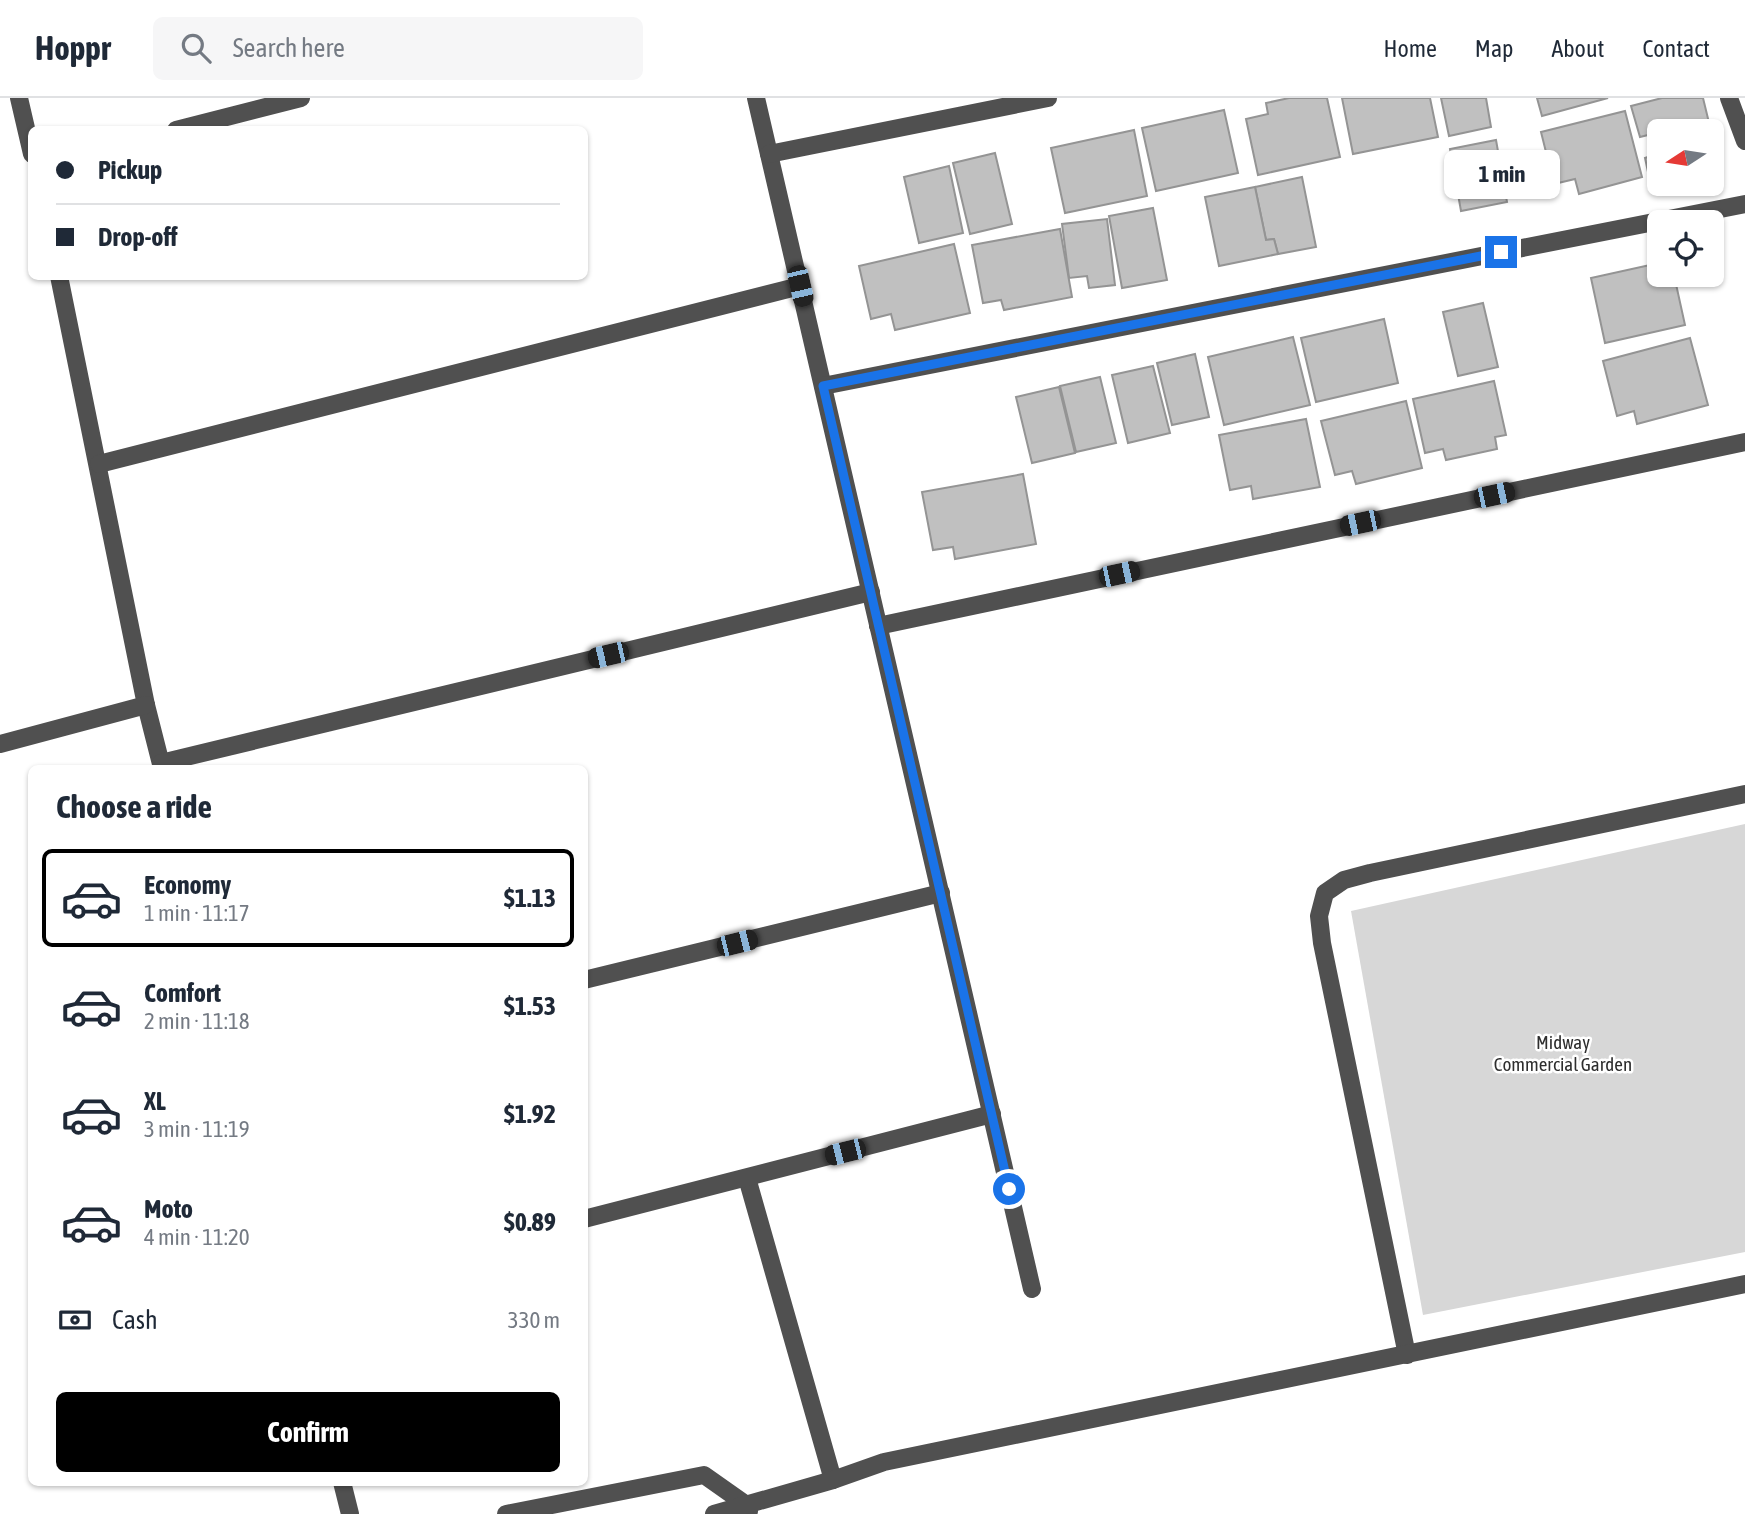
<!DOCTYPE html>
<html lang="en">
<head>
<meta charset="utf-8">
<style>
  :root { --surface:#fff; --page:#f6f6f7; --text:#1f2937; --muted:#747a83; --line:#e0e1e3; --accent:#000 }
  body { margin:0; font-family:"Asap Condensed",sans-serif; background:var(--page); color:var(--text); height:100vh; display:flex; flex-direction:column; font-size:26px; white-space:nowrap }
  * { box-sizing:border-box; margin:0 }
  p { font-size:23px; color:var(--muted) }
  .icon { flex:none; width:38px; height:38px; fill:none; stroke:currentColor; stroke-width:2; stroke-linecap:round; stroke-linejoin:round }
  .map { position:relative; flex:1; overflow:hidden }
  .details { position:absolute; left:28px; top:667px; width:560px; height:721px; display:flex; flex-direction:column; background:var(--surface); border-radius:10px; box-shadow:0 2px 5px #0004 }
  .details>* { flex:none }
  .guide { position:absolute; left:28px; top:28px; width:560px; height:154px; border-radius:10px; box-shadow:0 2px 5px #0004; display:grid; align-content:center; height:154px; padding:0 28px; background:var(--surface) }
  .needle { width:46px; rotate:258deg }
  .fabs { position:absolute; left:1647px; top:21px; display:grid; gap:14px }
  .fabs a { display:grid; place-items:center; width:77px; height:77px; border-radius:10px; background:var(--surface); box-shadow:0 2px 5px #0004; font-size:35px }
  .end { position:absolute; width:32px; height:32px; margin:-16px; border:9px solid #1a73e8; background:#fff; box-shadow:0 0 0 4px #fff }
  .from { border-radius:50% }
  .bubble { position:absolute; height:49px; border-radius:10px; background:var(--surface); box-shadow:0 2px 5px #0004; font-size:23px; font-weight:700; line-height:49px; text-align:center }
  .car { position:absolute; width:21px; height:42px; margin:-21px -10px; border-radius:9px; box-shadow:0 0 5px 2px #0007; background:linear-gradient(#222 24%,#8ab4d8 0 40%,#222 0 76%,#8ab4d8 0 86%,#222 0) }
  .guide b { display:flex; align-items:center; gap:24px; height:66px; font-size:26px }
  .guide b+b { border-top:2px solid var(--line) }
  .guide i { width:18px; height:18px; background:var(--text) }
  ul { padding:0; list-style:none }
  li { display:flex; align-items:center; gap:21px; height:98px; margin:0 14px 10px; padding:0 14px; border:4px solid transparent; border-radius:10px }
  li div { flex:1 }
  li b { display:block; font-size:26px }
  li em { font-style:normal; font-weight:700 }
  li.active { border-color:var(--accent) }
  li>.icon { width:63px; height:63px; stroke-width:1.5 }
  h2 { padding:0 28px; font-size:32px; line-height:84px }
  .pay { display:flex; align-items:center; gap:18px; height:77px; padding:0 28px; font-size:26px }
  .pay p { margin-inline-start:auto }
  .primary-button { display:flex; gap:14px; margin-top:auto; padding:14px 28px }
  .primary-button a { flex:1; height:80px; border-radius:10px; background:var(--accent); color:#fff; font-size:28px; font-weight:700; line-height:80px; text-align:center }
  header { display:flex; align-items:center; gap:42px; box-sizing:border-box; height:98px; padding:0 35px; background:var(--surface); border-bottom:2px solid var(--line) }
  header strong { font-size:33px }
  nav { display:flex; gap:38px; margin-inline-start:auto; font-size:24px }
  .search { width:490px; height:63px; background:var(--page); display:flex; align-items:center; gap:18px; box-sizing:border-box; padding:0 24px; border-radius:10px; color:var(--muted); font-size:26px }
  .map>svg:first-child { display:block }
</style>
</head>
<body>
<header>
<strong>Hoppr</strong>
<div class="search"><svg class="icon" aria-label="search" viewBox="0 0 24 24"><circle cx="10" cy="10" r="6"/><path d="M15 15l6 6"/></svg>Search here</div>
<nav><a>Home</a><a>Map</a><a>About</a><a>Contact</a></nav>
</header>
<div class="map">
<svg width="1745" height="1416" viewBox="0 0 1745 1416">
  <rect width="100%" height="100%" fill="#fff"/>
  <polygon fill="#d7d7d7" points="1745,726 1745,1154 1423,1217 1351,813"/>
  <g fill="#c0c0c0" stroke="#949494" stroke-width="2">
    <polygon points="1289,0 1327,0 1340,59 1258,77 1246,21 1268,16 1266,5"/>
    <polygon points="1342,0 1430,0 1438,39 1353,56"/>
    <polygon points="1441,0 1486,0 1491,29 1449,38"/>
    <polygon points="1537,0 1608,0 1542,18"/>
    <polygon points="1662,0 1703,0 1711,33 1659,33 1659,71 1648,74 1645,60 1657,56 1652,36 1640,39 1631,8"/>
    <polygon points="1224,12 1238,75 1156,93 1142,30"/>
    <polygon points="1625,13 1642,79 1579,96 1575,81 1554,86 1541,34"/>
    <polygon points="1134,32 1147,98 1065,115 1051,50"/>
    <polygon points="1496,42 1507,104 1461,113 1450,51"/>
    <polygon points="995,55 1012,126 970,136 953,65"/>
    <polygon points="949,68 963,135 919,145 904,79"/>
    <polygon points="1302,79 1316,149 1278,156 1274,141 1266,142 1255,89"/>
    <polygon points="1255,89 1266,142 1274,141 1278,156 1219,168 1205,99"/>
    <polygon points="1153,110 1167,182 1122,190 1109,118"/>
    <polygon points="1107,121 1115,187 1089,190 1087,178 1069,180 1062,126"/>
    <polygon points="1060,131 1072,199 1004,212 1001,202 983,205 972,147"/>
    <polygon points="954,146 970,215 895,232 891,216 871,221 859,168"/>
    <polygon points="1659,165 1659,177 1674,177 1685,227 1605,245 1591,180"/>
    <polygon points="1483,205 1498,269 1458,278 1443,214"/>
    <polygon points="1384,221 1398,285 1316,304 1301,240"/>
    <polygon points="1293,239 1310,307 1224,327 1208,259"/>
    <polygon points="1690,240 1708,307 1637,326 1634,313 1617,318 1603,263"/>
    <polygon points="1195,256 1209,319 1172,327 1157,265"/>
    <polygon points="1153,268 1170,335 1128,345 1112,277"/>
    <polygon points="1100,279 1116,345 1076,354 1060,288"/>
    <polygon points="1494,283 1506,337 1495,339 1497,351 1446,362 1443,351 1425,355 1413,301"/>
    <polygon points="1059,289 1075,355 1032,365 1016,299"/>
    <polygon points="1406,303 1422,370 1356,386 1352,373 1335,377 1321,323"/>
    <polygon points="1306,321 1320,389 1253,401 1251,388 1230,392 1219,337"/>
    <polygon points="1023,376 1036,446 955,461 953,449 933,452 922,394"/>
  </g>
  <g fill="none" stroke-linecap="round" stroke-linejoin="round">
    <g stroke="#505050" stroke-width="18">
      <polyline points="19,0 32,56"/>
      <polyline points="756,0 1032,1191"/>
      <polyline points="1729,0 1745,43"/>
      <polyline points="176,32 301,0"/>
      <polyline points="769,56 1048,0"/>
      <polyline points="59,178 146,607 162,670"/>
      <polyline points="823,288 1745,106"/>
      <polyline points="99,366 800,188"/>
      <polyline points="878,528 1745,344"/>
      <polyline points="0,646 146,607"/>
      <polyline points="161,665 871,494"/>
      <polyline points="584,882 941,795"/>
      <polyline points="747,1080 833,1382"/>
      <polyline points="584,1121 992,1016"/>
      <polyline points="1407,1257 1322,845 1319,818 1325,795 1344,782 1370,775 1745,696"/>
      <polyline points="342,1384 350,1416"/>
      <polyline points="506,1416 704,1377 748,1408 749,1413"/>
      <polyline points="714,1416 833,1382 884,1364 1745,1186"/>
    </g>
  </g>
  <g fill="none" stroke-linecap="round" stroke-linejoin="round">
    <polyline stroke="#1a73e8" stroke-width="9" points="1009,1091 823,288 1501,154"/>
  </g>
  <g text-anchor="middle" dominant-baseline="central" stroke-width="5" stroke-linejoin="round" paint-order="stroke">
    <g font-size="19" fill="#2e2e2e" stroke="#fff">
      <text x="1563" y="944">Midway<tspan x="1563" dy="22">Commercial Garden</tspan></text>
    </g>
  </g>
</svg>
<div class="fabs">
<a><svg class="needle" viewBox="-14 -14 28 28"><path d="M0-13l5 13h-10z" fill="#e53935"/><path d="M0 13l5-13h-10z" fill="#747a83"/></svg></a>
<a><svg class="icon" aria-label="locate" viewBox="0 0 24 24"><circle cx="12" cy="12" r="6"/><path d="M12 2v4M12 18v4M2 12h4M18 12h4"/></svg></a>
</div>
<i class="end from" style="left:1009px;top:1091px"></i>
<i class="end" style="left:1501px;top:154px"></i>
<div class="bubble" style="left:1444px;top:52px;width:116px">1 min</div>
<i class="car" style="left:800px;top:188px;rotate:167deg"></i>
<i class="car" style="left:1494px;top:397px;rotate:78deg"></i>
<i class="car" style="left:1360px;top:425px;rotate:258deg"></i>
<i class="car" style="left:1119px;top:476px;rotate:78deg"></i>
<i class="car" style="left:608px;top:557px;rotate:257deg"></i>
<i class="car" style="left:737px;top:845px;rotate:76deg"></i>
<i class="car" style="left:845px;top:1054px;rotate:256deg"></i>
<div class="guide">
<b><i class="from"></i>Pickup</b>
<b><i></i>Drop-off</b>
</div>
<section class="details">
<h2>Choose a ride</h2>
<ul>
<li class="active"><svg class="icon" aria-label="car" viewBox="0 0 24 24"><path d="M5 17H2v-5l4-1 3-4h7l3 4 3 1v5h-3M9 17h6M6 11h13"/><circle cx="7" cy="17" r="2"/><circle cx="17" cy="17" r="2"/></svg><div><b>Economy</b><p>1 min · 11:17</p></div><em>$1.13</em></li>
<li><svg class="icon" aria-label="car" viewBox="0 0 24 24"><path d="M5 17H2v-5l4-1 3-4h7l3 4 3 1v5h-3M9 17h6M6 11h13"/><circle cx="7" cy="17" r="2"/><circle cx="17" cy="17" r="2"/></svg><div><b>Comfort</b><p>2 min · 11:18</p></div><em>$1.53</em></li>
<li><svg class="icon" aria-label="car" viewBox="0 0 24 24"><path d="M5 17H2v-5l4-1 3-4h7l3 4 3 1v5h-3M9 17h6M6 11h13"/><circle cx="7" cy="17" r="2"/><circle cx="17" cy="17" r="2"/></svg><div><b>XL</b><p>3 min · 11:19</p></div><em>$1.92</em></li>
<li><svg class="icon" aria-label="car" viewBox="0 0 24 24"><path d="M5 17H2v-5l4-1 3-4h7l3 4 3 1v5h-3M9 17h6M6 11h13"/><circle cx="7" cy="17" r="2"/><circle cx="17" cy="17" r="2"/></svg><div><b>Moto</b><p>4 min · 11:20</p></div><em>$0.89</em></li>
</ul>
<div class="pay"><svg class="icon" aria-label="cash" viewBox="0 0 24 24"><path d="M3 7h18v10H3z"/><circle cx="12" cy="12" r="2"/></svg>Cash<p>330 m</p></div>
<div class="primary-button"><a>Confirm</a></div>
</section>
</div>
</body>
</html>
